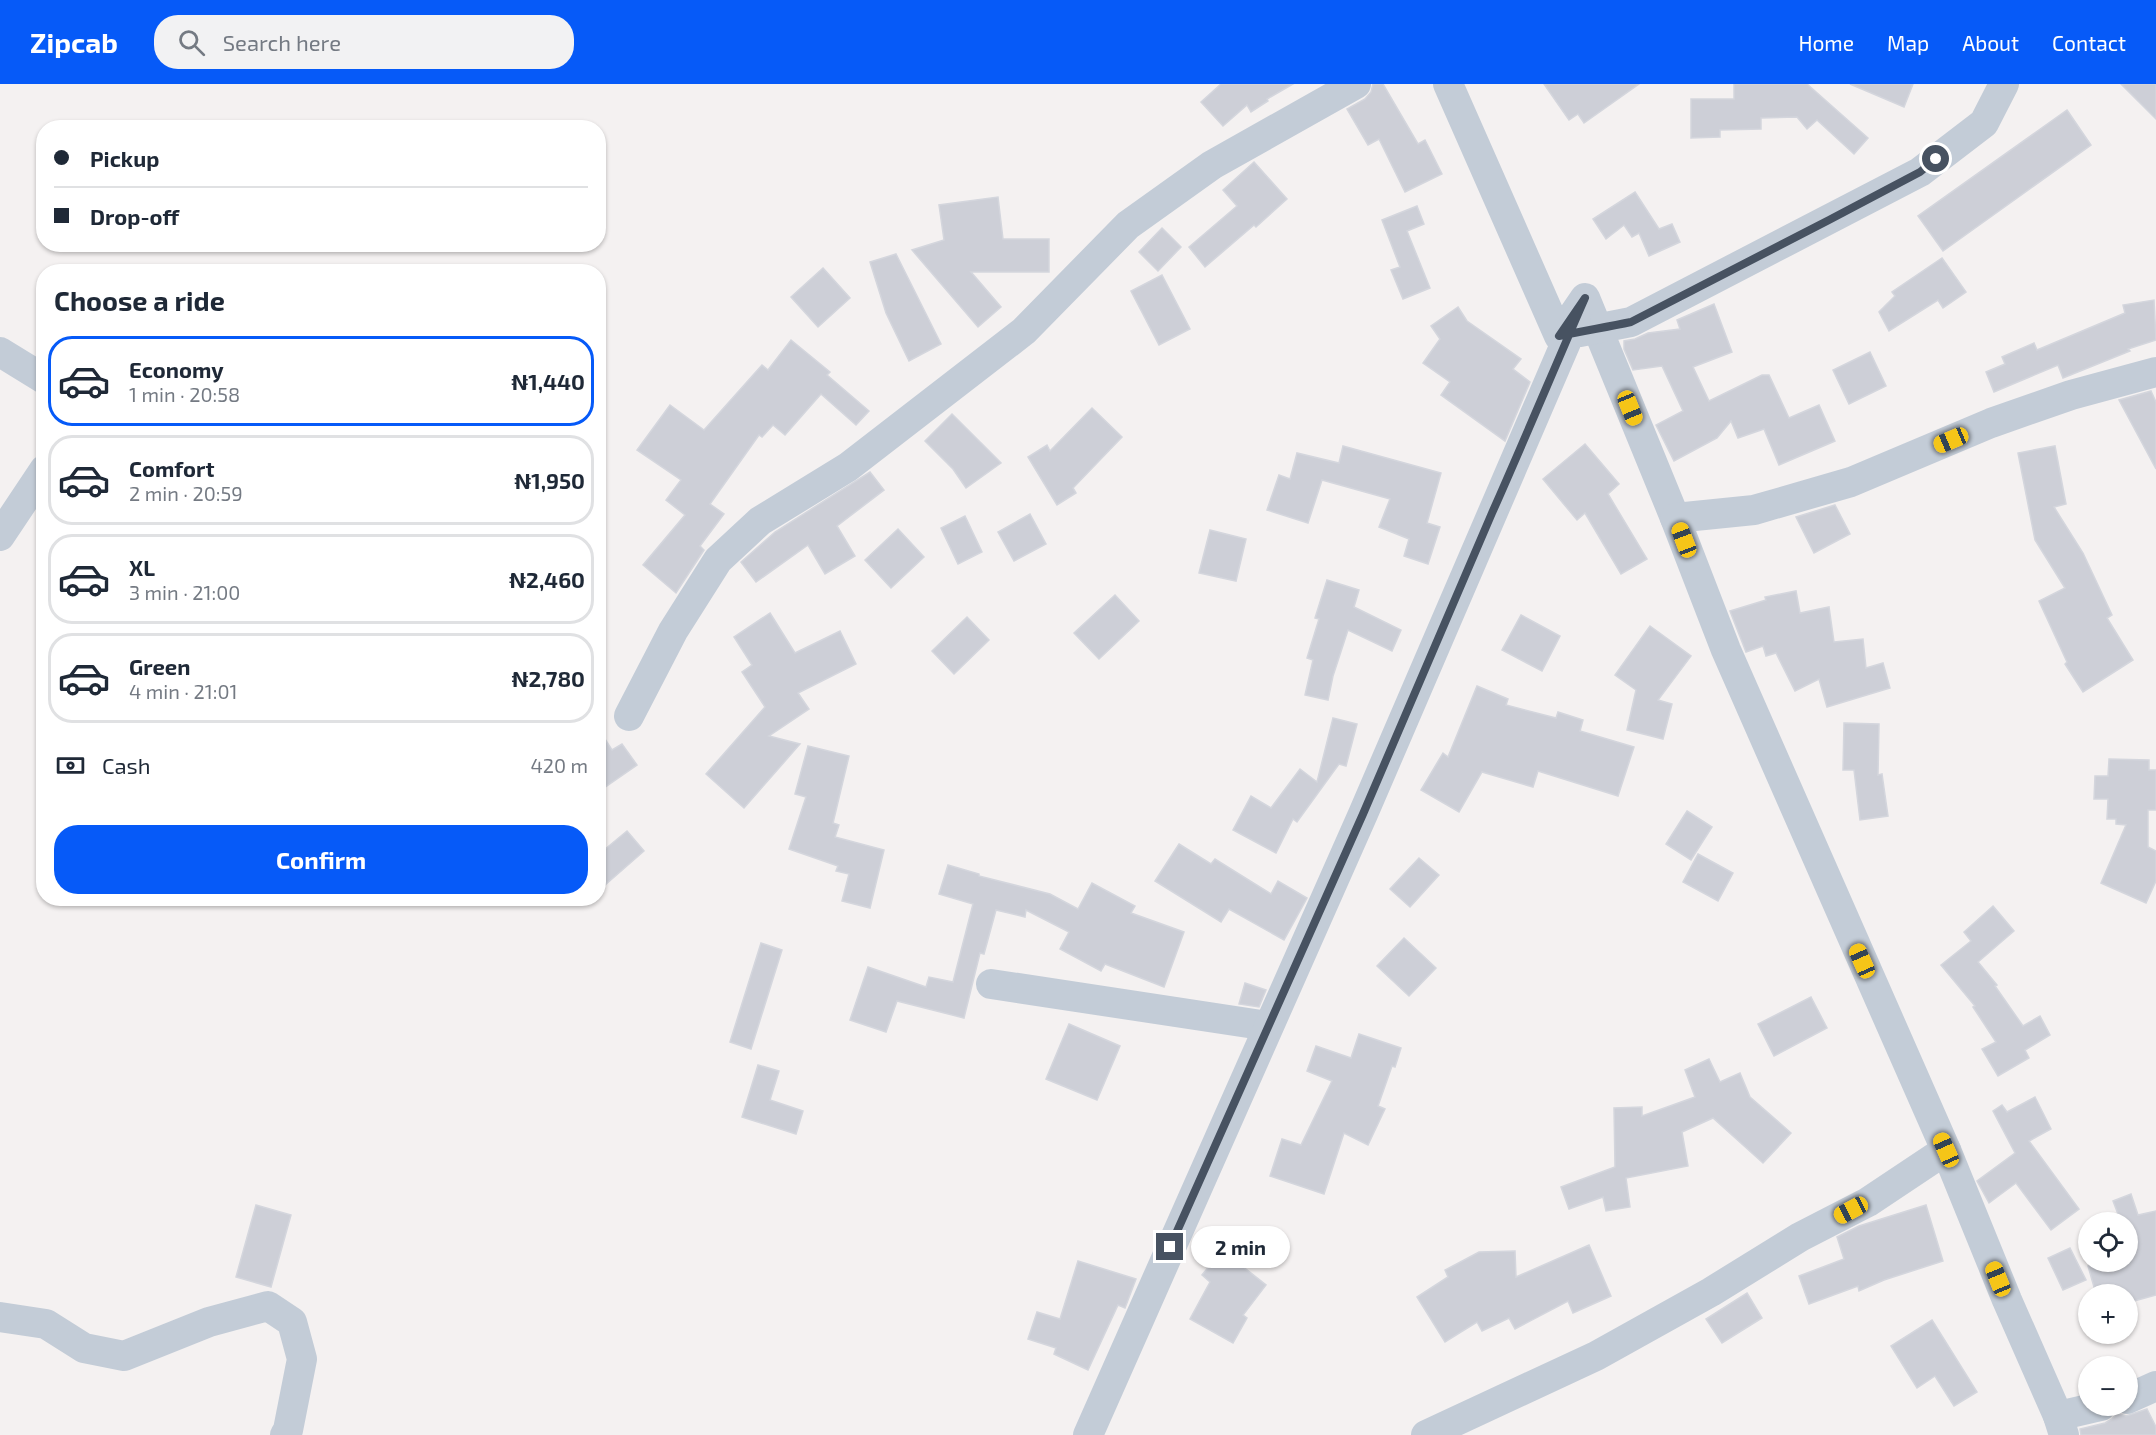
<!DOCTYPE html>
<html lang="en">
<head>
<meta charset="utf-8">
<style>
  :root { --surface:#fff; --page:#f2f2f3; --text:#1f2937; --muted:#747a83; --line:#e0e1e3; --accent:#065af8 }
  body { margin:0; font-family:"Exo 2",sans-serif; background:var(--page); color:var(--text); height:100vh; display:flex; flex-direction:column; font-size:22px; white-space:nowrap }
  * { box-sizing:border-box; margin:0 }
  p { font-size:20px; color:var(--muted) }
  .icon { flex:none; width:33px; height:33px; fill:none; stroke:currentColor; stroke-width:2; stroke-linecap:round; stroke-linejoin:round }
  .map { position:relative; flex:1; overflow:hidden }
  .drawer { position:absolute; left:36px; top:180px; width:570px; height:642px; display:flex; flex-direction:column; background:var(--surface); border-radius:24px; box-shadow:0 2px 4px #0004 }
  .drawer>* { flex:none }
  .guide { position:absolute; left:36px; top:36px; width:570px; height:132px; border-radius:24px; box-shadow:0 2px 4px #0004; display:grid; align-content:center; height:132px; padding:0 18px; background:var(--surface) }
  .fabs { position:absolute; left:2078px; top:1128px; display:grid; gap:12px }
  .fabs a { display:grid; place-items:center; width:60px; height:60px; border-radius:50%; background:var(--surface); box-shadow:0 2px 4px #0004; font-size:30px }
  .end { position:absolute; width:27px; height:27px; margin:-14px; border:8px solid #475261; background:#fff; box-shadow:0 0 0 3px #fff }
  .from { border-radius:50% }
  .bubble { position:absolute; height:42px; border-radius:21px; background:var(--surface); box-shadow:0 2px 4px #0004; font-size:20px; font-weight:700; line-height:42px; text-align:center }
  .car { position:absolute; width:18px; height:36px; margin:-18px -9px; border-radius:8px; box-shadow:0 0 4px 2px #0007; background:linear-gradient(#f5c518 24%,#345 0 40%,#f5c518 0 76%,#345 0 86%,#f5c518 0) }
  .guide b { display:flex; align-items:center; gap:21px; height:57px; font-size:22px }
  .guide b+b { border-top:2px solid var(--line) }
  .guide i { width:15px; height:15px; background:var(--text) }
  ul { padding:0; list-style:none }
  li { display:flex; align-items:center; gap:18px; height:90px; margin:0 12px 9px; padding:0 6px; border:3px solid var(--line); border-radius:24px }
  li div { flex:1 }
  li b { display:block; font-size:22px }
  li em { font-style:normal; font-weight:700 }
  li.current { border-color:var(--accent) }
  li>.icon { width:54px; height:54px; stroke-width:1.5 }
  h2 { padding:0 18px; font-size:27px; line-height:72px }
  .pay { display:flex; align-items:center; gap:15px; height:66px; padding:0 18px; font-size:22px }
  .pay p { margin-inline-start:auto }
  .cta { display:flex; gap:12px; margin-top:auto; padding:12px 18px }
  .cta a { flex:1; height:69px; border-radius:24px; background:var(--accent); color:#fff; font-size:24px; font-weight:700; line-height:69px; text-align:center }
  header { display:flex; align-items:center; gap:36px; box-sizing:border-box; height:84px; padding:0 30px; background:var(--accent); color:#fff }
  header strong { font-size:28px }
  nav { display:flex; gap:33px; margin-inline-start:auto; font-size:21px }
  .search { width:420px; height:54px; background:var(--page); display:flex; align-items:center; gap:15px; box-sizing:border-box; padding:0 21px; border-radius:24px; color:var(--muted); font-size:22px }
  .map>svg:first-child { display:block }
</style>
</head>
<body>
<header>
<strong>Zipcab</strong>
<div class="search"><svg class="icon" aria-label="search" viewBox="0 0 24 24"><circle cx="10" cy="10" r="6"/><path d="M15 15l6 6"/></svg>Search here</div>
<nav><a>Home</a><a>Map</a><a>About</a><a>Contact</a></nav>
</header>
<div class="map">
<svg width="2156" height="1351" viewBox="0 0 2156 1351">
  <rect width="100%" height="100%" fill="#f4f1f1"/>
  <g fill="#cdcfd7" stroke="#d4d6dd" stroke-width="1.5">
    <polygon points="1221,0 1293,0 1267,15 1268,17 1251,28 1247,21 1223,42 1201,18"/>
    <polygon points="1373,0 1383,0 1418,60 1425,56 1442,90 1405,108 1379,55 1368,61 1347,25 1365,15 1371,8"/>
    <polygon points="1544,0 1639,0 1584,39 1578,30 1569,36"/>
    <polygon points="1734,0 1807,0 1868,54 1854,70 1817,36 1807,45 1797,33 1761,34 1761,45 1720,46 1720,53 1691,54 1691,15 1734,15"/>
    <polygon points="1850,0 1913,0 1904,23"/>
    <polygon points="2121,0 2156,0 2156,35"/>
    <polygon points="2067,26 2091,61 1943,167 1918,132"/>
    <polygon points="1254,78 1287,115 1256,143 1254,141 1205,183 1189,163 1237,122 1223,106"/>
    <polygon points="1635,108 1659,145 1672,140 1680,158 1649,172 1639,149 1632,153 1624,141 1606,155 1593,135"/>
    <polygon points="998,113 1003,155 1049,155 1049,188 971,188 1001,223 978,243 912,166 944,156 939,121"/>
    <polygon points="1417,122 1424,140 1407,147 1430,204 1403,215 1391,186 1400,183 1382,136"/>
    <polygon points="1162,144 1181,163 1158,187 1139,168"/>
    <polygon points="896,170 941,260 909,277 886,229 870,178"/>
    <polygon points="1942,174 1966,208 1943,224 1938,216 1889,247 1879,228 1895,212 1892,208"/>
    <polygon points="823,184 850,214 818,243 791,213"/>
    <polygon points="1162,191 1190,245 1159,261 1131,207"/>
    <polygon points="2154,216 2156,256 2128,265 2130,267 2063,294 2058,281 1994,308 1986,288 2005,280 2002,273 2034,259 2037,266 2125,229 2123,221"/>
    <polygon points="1714,220 1732,268 1693,283 1709,317 1762,291 1769,291 1789,334 1819,321 1835,357 1779,381 1764,345 1738,354 1731,337 1717,354 1674,377 1656,341 1683,327 1662,282 1633,286 1624,265 1624,257 1635,255 1648,249 1680,245 1677,236"/>
    <polygon points="1458,223 1467,237 1521,275 1513,285 1530,298 1505,357 1441,311 1450,298 1423,279 1440,255 1431,242"/>
    <polygon points="791,256 830,288 827,291 869,327 856,341 821,310 785,351 773,341 762,353 759,351 710,420 724,430 700,462 704,466 676,509 643,481 685,431 666,416 681,396 637,366 670,321 704,346 762,281 768,286"/>
    <polygon points="1870,268 1886,302 1849,320 1833,286"/>
    <polygon points="2151,307 2156,318 2156,385 2119,316"/>
    <polygon points="1092,324 1122,353 1073,404 1076,409 1057,421 1028,373 1047,361 1050,367"/>
    <polygon points="952,330 1001,379 966,404 953,385 925,357"/>
    <polygon points="1585,360 1619,400 1608,410 1647,475 1621,490 1585,429 1577,436 1543,395"/>
    <polygon points="1343,362 1441,389 1427,439 1440,443 1428,480 1404,472 1409,455 1379,443 1390,415 1322,396 1308,439 1267,426 1279,391 1290,395 1297,369 1339,379"/>
    <polygon points="2055,362 2066,420 2054,423 2083,469 2112,531 2107,534 2133,576 2083,608 2065,580 2067,578 2039,517 2065,504 2035,456 2018,369"/>
    <polygon points="870,388 884,406 837,442 855,472 825,490 808,461 756,498 741,478 775,448"/>
    <polygon points="1835,421 1850,450 1814,469 1796,433"/>
    <polygon points="1030,430 1046,460 1014,477 998,448"/>
    <polygon points="965,432 982,468 958,480 941,444"/>
    <polygon points="898,445 924,473 891,504 865,476"/>
    <polygon points="1210,446 1246,455 1236,497 1199,489"/>
    <polygon points="1327,496 1359,506 1354,523 1401,546 1392,567 1348,546 1333,592 1328,616 1305,611 1313,576 1307,574 1319,535 1315,534"/>
    <polygon points="1796,507 1800,529 1829,523 1834,558 1863,555 1866,584 1883,579 1890,604 1827,623 1819,595 1795,607 1776,569 1766,572 1763,562 1746,568 1730,527 1766,516 1765,513"/>
    <polygon points="1115,511 1139,537 1099,575 1074,549"/>
    <polygon points="770,529 795,569 840,547 856,580 798,609 809,625 769,652 800,660 744,724 706,690 765,623 742,588 752,581 734,553"/>
    <polygon points="1521,531 1560,552 1542,587 1502,566"/>
    <polygon points="967,533 989,556 954,590 932,567"/>
    <polygon points="1650,542 1691,572 1658,616 1672,620 1663,655 1627,646 1636,606 1615,591"/>
    <polygon points="1477,602 1508,615 1506,621 1556,634 1558,628 1583,636 1580,647 1634,663 1618,712 1538,687 1533,703 1482,688 1459,728 1421,706 1443,669 1448,673"/>
    <polygon points="1333,634 1357,640 1346,682 1339,680 1297,738 1293,735 1276,769 1233,746 1251,712 1271,724 1300,685 1317,698"/>
    <polygon points="1844,639 1879,640 1878,691 1882,690 1888,732 1860,736 1854,686 1843,686"/>
    <polygon points="598,644 612,666 622,660 637,681 598,708"/>
    <polygon points="808,662 849,672 833,739 839,741 835,753 884,766 870,824 842,817 849,790 836,787 838,782 789,765 806,713 795,710"/>
    <polygon points="2109,675 2149,676 2149,686 2156,686 2156,726 2148,726 2148,763 2156,767 2156,797 2146,819 2101,799 2126,741 2116,740 2116,735 2107,735 2108,715 2094,715 2095,692 2108,692"/>
    <polygon points="1687,727 1712,743 1691,776 1666,760"/>
    <polygon points="627,747 644,767 598,807 598,771"/>
    <polygon points="1179,760 1211,780 1215,775 1271,810 1278,797 1307,814 1284,856 1229,825 1221,838 1155,797"/>
    <polygon points="1698,770 1733,789 1718,817 1683,798"/>
    <polygon points="1419,774 1439,791 1410,823 1390,805"/>
    <polygon points="948,781 979,790 979,792 1050,810 1078,825 1092,799 1135,822 1131,829 1184,848 1164,903 1105,880 1101,887 1060,865 1069,848 1026,826 1025,833 996,826 984,870 980,869 964,934 897,917 886,948 850,936 868,883 926,903 929,893 953,898 973,820 939,810"/>
    <polygon points="1993,822 2014,847 1978,878 1997,901 1995,902 2023,942 2040,932 2050,951 2025,966 2029,974 1998,992 1982,965 1996,958 1973,923 1975,922 1941,881 1971,857 1964,848"/>
    <polygon points="1404,854 1436,884 1409,912 1377,882"/>
    <polygon points="761,859 782,866 751,965 730,958"/>
    <polygon points="1245,899 1266,906 1259,923 1239,920"/>
    <polygon points="1811,913 1827,944 1774,972 1758,940"/>
    <polygon points="1069,940 1120,962 1097,1016 1046,995"/>
    <polygon points="1359,950 1401,964 1395,983 1392,982 1378,1022 1385,1025 1368,1061 1344,1049 1324,1110 1270,1092 1282,1055 1301,1061 1332,997 1307,987 1316,962 1351,974"/>
    <polygon points="1709,975 1720,998 1740,989 1750,1013 1791,1049 1763,1079 1713,1034 1682,1048 1688,1082 1626,1094 1630,1123 1606,1127 1603,1113 1569,1125 1561,1103 1615,1083 1614,1024 1642,1023 1642,1032 1695,1013 1685,986"/>
    <polygon points="758,981 779,987 770,1016 803,1027 796,1050 742,1033"/>
    <polygon points="2035,1013 2051,1045 2029,1057 2079,1125 2051,1146 2016,1099 1989,1119 1977,1097 2015,1069 1993,1027 2002,1021 2007,1028"/>
    <polygon points="2131,1110 2138,1131 2156,1127 2156,1211 2127,1219 2127,1210 2096,1210 2088,1182 2105,1178 2127,1178 2127,1138 2121,1138 2113,1117"/>
    <polygon points="256,1121 291,1131 271,1203 236,1193"/>
    <polygon points="1926,1121 1943,1177 1884,1196 1859,1207 1858,1202 1809,1220 1799,1192 1844,1175 1837,1153 1859,1142"/>
    <polygon points="1589,1161 1611,1212 1573,1229 1568,1217 1515,1245 1509,1234 1482,1247 1477,1238 1445,1258 1417,1213 1448,1193 1445,1186 1479,1168 1515,1167 1516,1193"/>
    <polygon points="2070,1164 2086,1196 2063,1206 2048,1174"/>
    <polygon points="1222,1166 1266,1201 1243,1231 1247,1234 1233,1259 1190,1235 1210,1198 1202,1191"/>
    <polygon points="1078,1177 1136,1195 1125,1224 1118,1221 1088,1286 1054,1270 1056,1264 1028,1255 1037,1228 1060,1235"/>
    <polygon points="1747,1209 1762,1234 1722,1259 1706,1235"/>
    <polygon points="1932,1236 1977,1308 1954,1322 1935,1292 1917,1304 1891,1262"/>
    <polygon points="2147,1325 2156,1343 2156,1351 2081,1351 2080,1345 2105,1339 2112,1335 2117,1329 2126,1332"/>
  </g>
  <g fill="none" stroke-linecap="round" stroke-linejoin="round">
    <g stroke="#c3ccd7" stroke-width="30">
      <polyline points="1448,0 1559,252 1585,214 1675,434 1726,566 1946,1066 2007,1216 2058,1332 2064,1351"/>
      <polyline points="1580,248 1631,238 1920,88 1984,39 2004,0"/>
      <polyline points="0,268 44,295"/>
      <polyline points="1675,434 1754,426 1851,398 1991,339 2071,311 2156,288"/>
      <polyline points="0,452 44,386"/>
      <polyline points="629,632 673,547 718,476 760,437 848,383 1024,247 1128,141 1212,81 1356,0"/>
      <polyline points="991,900 1268,942"/>
      <polyline points="0,1233 46,1240 84,1264 124,1272 209,1238 268,1222 292,1238 302,1275 288,1346 285,1351"/>
      <polyline points="2127,1315 2156,1302"/>
      <polyline points="2058,1332 2101,1322"/>
      <polyline points="1088,1351 1363,730 1576,235"/>
      <polyline points="1426,1351 1596,1272 1711,1208 1800,1153 1868,1118 1946,1066"/>
    </g>
  </g>
  <g fill="none" stroke-linecap="round" stroke-linejoin="round">
    <path stroke="#475261" stroke-width="8" d="M1170 1163 1363 730 1492 429C1524 357 1554 285 1585 214L1559 252C1583 247 1607 243 1631 238L1829 136 1920 88 1936 75"/>
  </g>
</svg>
<div class="fabs">
<a><svg class="icon" aria-label="locate" viewBox="0 0 24 24"><circle cx="12" cy="12" r="6"/><path d="M12 2v4M12 18v4M2 12h4M18 12h4"/></svg></a>
<a>+</a>
<a>−</a>
</div>
<i class="end from" style="left:1936px;top:75px"></i>
<i class="end" style="left:1170px;top:1163px"></i>
<div class="bubble" style="left:1191px;top:1142px;width:99px">2 min</div>
<i class="car" style="left:1630px;top:324px;rotate:158deg"></i>
<i class="car" style="left:1951px;top:356px;rotate:247deg"></i>
<i class="car" style="left:1684px;top:456px;rotate:339deg"></i>
<i class="car" style="left:1862px;top:877px;rotate:336deg"></i>
<i class="car" style="left:1946px;top:1066px;rotate:336deg"></i>
<i class="car" style="left:1851px;top:1126px;rotate:242deg"></i>
<i class="car" style="left:1998px;top:1195px;rotate:338deg"></i>
<div class="guide">
<b><i class="from"></i>Pickup</b>
<b><i></i>Drop-off</b>
</div>
<section class="drawer">
<h2>Choose a ride</h2>
<ul>
<li class="current"><svg class="icon" aria-label="car" viewBox="0 0 24 24"><path d="M5 17H2v-5l4-1 3-4h7l3 4 3 1v5h-3M9 17h6M6 11h13"/><circle cx="7" cy="17" r="2"/><circle cx="17" cy="17" r="2"/></svg><div><b>Economy</b><p>1 min · 20:58</p></div><em>₦1,440</em></li>
<li><svg class="icon" aria-label="car" viewBox="0 0 24 24"><path d="M5 17H2v-5l4-1 3-4h7l3 4 3 1v5h-3M9 17h6M6 11h13"/><circle cx="7" cy="17" r="2"/><circle cx="17" cy="17" r="2"/></svg><div><b>Comfort</b><p>2 min · 20:59</p></div><em>₦1,950</em></li>
<li><svg class="icon" aria-label="car" viewBox="0 0 24 24"><path d="M5 17H2v-5l4-1 3-4h7l3 4 3 1v5h-3M9 17h6M6 11h13"/><circle cx="7" cy="17" r="2"/><circle cx="17" cy="17" r="2"/></svg><div><b>XL</b><p>3 min · 21:00</p></div><em>₦2,460</em></li>
<li><svg class="icon" aria-label="car" viewBox="0 0 24 24"><path d="M5 17H2v-5l4-1 3-4h7l3 4 3 1v5h-3M9 17h6M6 11h13"/><circle cx="7" cy="17" r="2"/><circle cx="17" cy="17" r="2"/></svg><div><b>Green</b><p>4 min · 21:01</p></div><em>₦2,780</em></li>
</ul>
<div class="pay"><svg class="icon" aria-label="cash" viewBox="0 0 24 24"><path d="M3 7h18v10H3z"/><circle cx="12" cy="12" r="2"/></svg>Cash<p>420 m</p></div>
<div class="cta"><a>Confirm</a></div>
</section>
</div>
</body>
</html>
